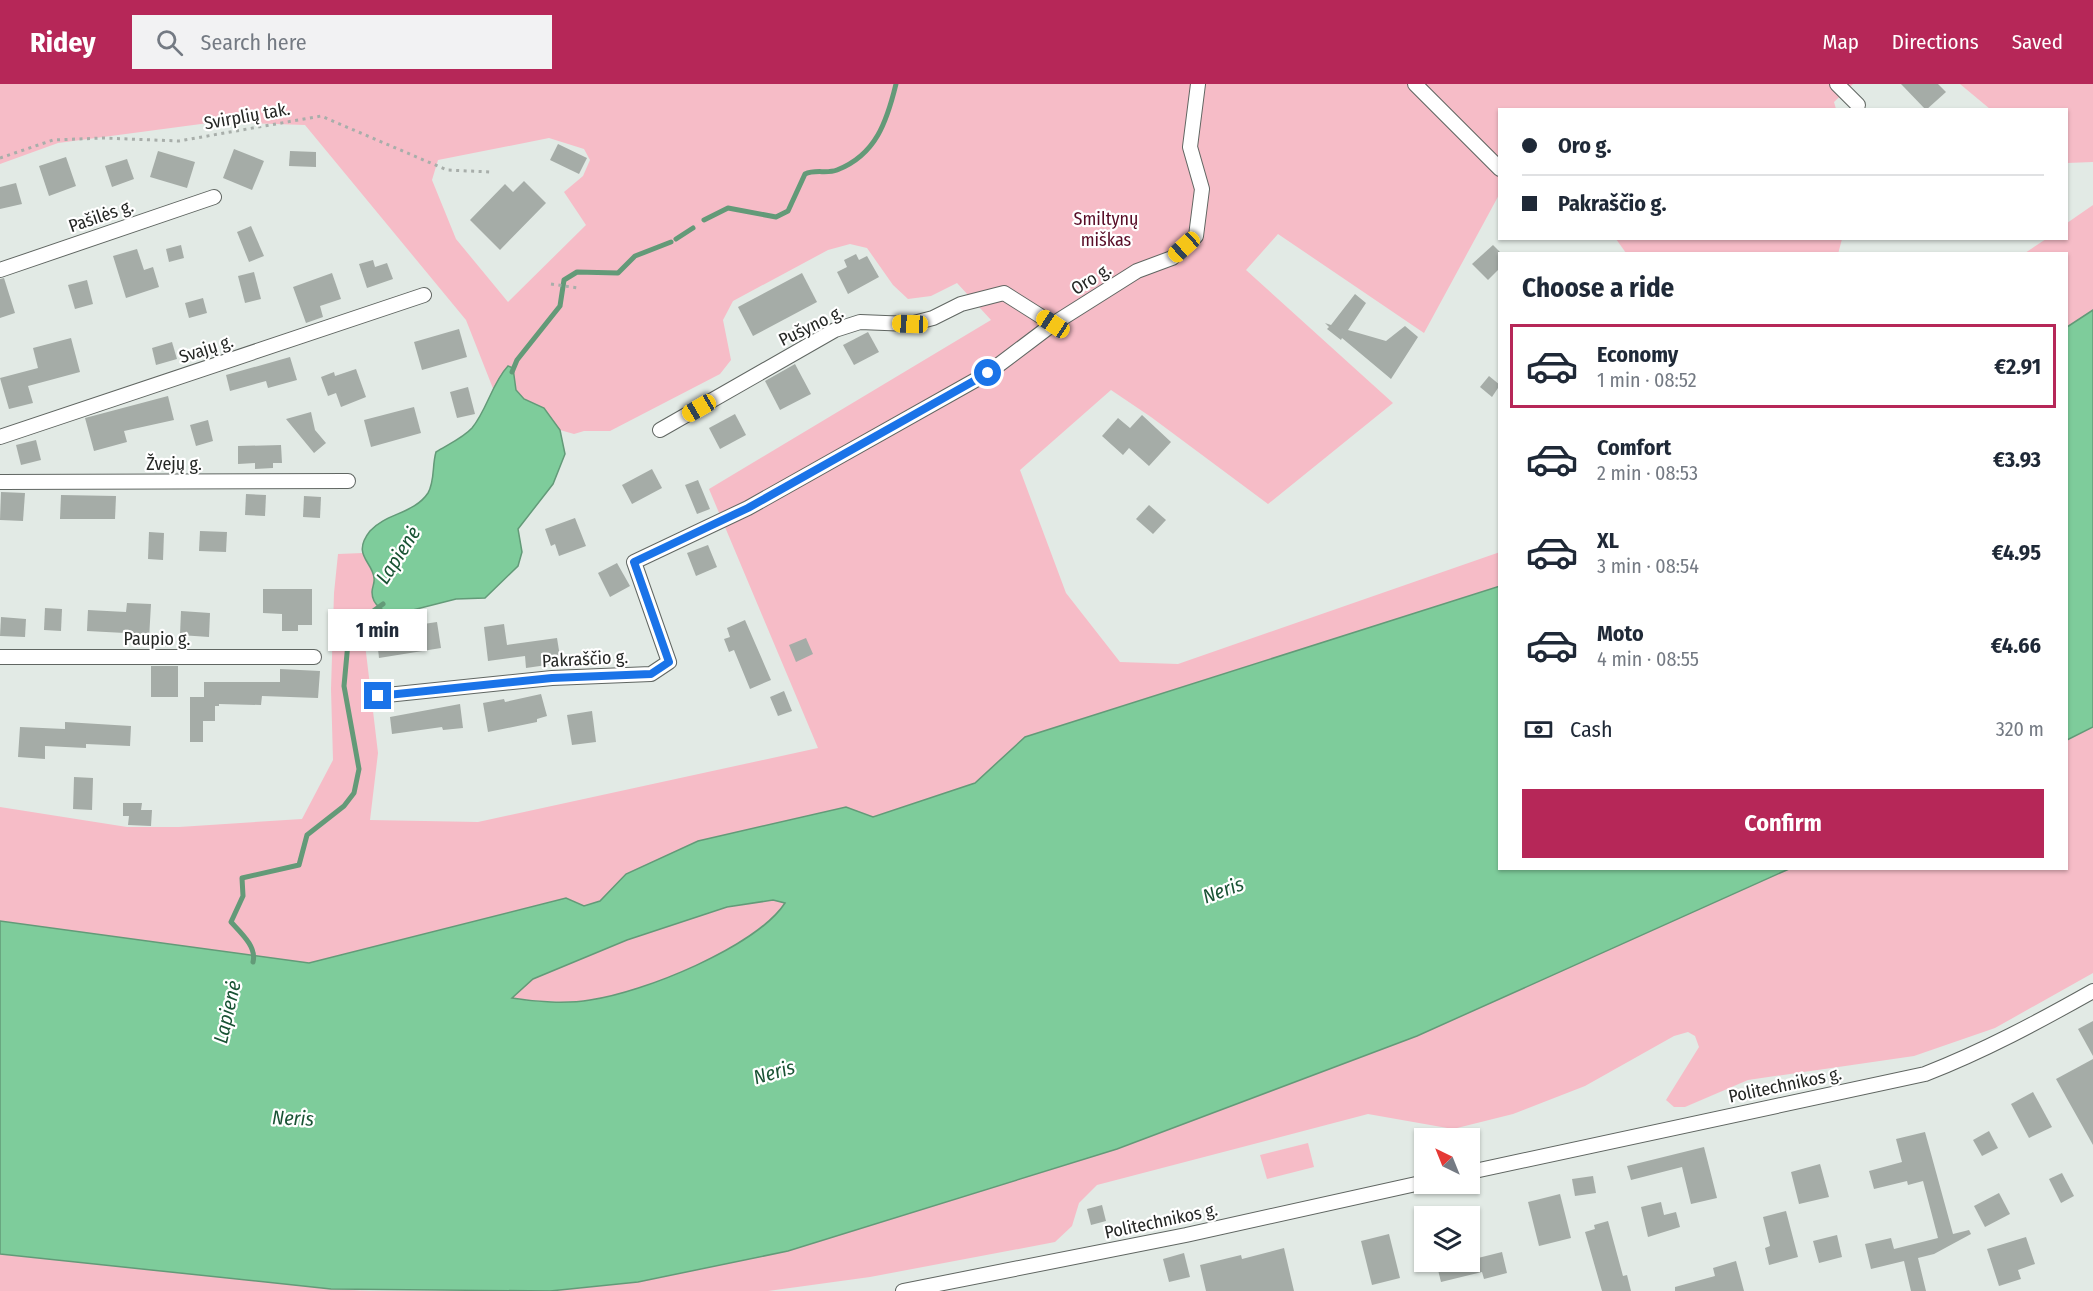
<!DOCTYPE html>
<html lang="en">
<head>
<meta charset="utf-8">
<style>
  :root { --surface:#fff; --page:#f2f2f3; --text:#1f2937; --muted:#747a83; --line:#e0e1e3; --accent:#b62758 }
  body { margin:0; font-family:"Fira Sans Condensed",sans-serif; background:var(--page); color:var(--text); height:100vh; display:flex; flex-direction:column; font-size:22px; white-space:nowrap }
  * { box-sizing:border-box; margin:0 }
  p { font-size:20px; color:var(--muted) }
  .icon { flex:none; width:33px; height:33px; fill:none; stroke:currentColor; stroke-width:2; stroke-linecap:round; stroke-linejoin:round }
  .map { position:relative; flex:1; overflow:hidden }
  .side { position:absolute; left:1498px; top:168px; width:570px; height:618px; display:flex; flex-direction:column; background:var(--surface); border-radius:0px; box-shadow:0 2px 4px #0004 }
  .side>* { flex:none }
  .banner { position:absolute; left:1498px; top:24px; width:570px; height:132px; border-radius:0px; box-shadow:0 2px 4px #0004; display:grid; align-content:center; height:132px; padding:0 24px; background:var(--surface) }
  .needle { width:39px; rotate:317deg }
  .tools { position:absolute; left:1414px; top:1044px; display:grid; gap:12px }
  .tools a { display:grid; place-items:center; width:66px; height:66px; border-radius:0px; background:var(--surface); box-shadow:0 2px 4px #0004; font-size:30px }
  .end { position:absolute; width:27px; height:27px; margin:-14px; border:8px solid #1a73e8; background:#fff; box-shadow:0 0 0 3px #fff }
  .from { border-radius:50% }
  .bubble { position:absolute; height:42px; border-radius:0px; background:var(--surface); box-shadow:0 2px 4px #0004; font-size:20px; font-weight:700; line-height:42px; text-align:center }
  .car { position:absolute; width:18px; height:36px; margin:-18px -9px; border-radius:8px; box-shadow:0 0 4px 2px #0007; background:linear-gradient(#f5c518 24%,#345 0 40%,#f5c518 0 76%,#345 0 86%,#f5c518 0) }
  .banner b { display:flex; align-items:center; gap:21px; height:57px; font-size:22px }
  .banner b+b { border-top:2px solid var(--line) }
  .banner i { width:15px; height:15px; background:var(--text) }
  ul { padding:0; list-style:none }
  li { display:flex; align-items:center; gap:18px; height:84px; margin:0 12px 9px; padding:0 12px; border:3px solid transparent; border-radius:0px }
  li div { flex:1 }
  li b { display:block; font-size:22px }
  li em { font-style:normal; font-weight:700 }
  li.active { border-color:var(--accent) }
  li>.icon { width:54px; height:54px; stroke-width:1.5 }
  h2 { padding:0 24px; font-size:27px; line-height:72px }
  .pay { display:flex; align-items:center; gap:15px; height:66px; padding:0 24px; font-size:22px }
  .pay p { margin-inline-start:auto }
  .action { display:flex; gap:12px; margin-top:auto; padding:12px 24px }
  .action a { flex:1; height:69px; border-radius:0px; background:var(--accent); color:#fff; font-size:24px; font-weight:700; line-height:69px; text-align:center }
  header { display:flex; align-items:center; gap:36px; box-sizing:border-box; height:84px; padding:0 30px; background:var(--accent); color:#fff }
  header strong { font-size:28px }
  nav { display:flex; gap:33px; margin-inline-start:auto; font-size:21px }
  .search { width:420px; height:54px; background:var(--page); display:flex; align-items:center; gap:15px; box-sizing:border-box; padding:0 21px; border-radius:0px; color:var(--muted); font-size:22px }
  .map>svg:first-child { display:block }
</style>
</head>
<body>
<header>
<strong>Ridey</strong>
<div class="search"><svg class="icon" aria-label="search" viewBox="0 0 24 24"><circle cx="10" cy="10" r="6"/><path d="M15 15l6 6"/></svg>Search here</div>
<nav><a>Map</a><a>Directions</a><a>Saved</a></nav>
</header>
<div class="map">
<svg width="2093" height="1207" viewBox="0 0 2093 1207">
  <rect width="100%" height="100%" fill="#e2eae5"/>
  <g fill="#f6bcc7" fill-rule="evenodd">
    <path d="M0 0H1853L1834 18 1836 25 1500 26V109L1424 249 1278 150 1246 186 1393 319 1268 420 1151 333 1111 306 1020 386 1066 509 1120 578 1178 580 1500 468V502L1025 653 975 699 873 733 846 723 626 790 600 817 584 822 566 814 309 879 0 837V723L127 743H179L302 735 333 676 331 605 334 509 338 470 363 469C365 478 371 483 374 491 378 505 367 508 380 524L365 560 378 669 370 736 478 738 818 664 709 405 991 236 957 199 931 212 908 215 893 201 867 164 850 160 828 166 733 217 723 236 731 276 720 290 610 347H584L574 350 560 346 544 324 524 315 516 306 513 296 501 290 494 307 466 236 305 41 216 38 58 59 0 80ZM549 54 584 65 590 76 583 92 564 108 586 141 508 218 456 155 432 96 438 76Z"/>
    <polygon points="1960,0 2093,0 2093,78 2067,79 2067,26 1990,25"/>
    <polygon points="2093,121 2093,226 2067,243 2067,170 2025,169 2046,155 2067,154 2067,139"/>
    <polygon points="1616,155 1842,155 1838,170 1626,169"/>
    <polygon points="2093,643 2093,889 1995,944 1914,972 1748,996 1685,1023 1674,1023 1666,1016 1699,963 1695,952 1688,948 1674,952 1585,1002 1513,1030 1453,1045 1368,1030 1097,1101 1079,1119 1072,1142 1055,1158 870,1193 768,1207 550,1207 638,1198 788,1167 1117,1065 1417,952 1789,785 2067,784 2067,656"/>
    <path d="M773 816 785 819C754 863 643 909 590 916 565 920 536 917 511 914L533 895 627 856 727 823Z"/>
    <polygon points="1308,1059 1314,1083 1267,1095 1260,1071"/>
    <polygon points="0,1170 331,1205 369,1207 0,1207"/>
  </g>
  <g fill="#7ecc9b" stroke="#639a78" stroke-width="1.5" fill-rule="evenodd">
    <polygon points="2093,226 2093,643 2067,656 2067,243"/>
    <path d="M508 282 513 284 516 306 524 315 544 324 560 346 565 370 553 400 518 445 522 468 518 482 485 514 456 515 397 530C385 529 372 522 372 508 372 503 375 499 374 494 373 478 351 471 370 447 386 429 414 430 428 409 435 397 432 381 436 368 447 361 463 354 472 344 487 326 492 299 508 282Z"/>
    <path d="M1500 502V784L1789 785 1417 952 1117 1065 788 1167 638 1198 550 1207 331 1205 0 1170V837L309 879 566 814 584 822 600 817 626 790 698 757 846 723 873 733 975 699 1025 653ZM773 816 785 819C756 863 642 909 590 916 567 920 535 918 512 914L533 895 627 856 727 823Z"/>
  </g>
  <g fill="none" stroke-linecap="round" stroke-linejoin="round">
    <g stroke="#639a78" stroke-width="5">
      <path d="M704 136 728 124 776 133 788 127 805 90C815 85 827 90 837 86 876 71 887 37 896 0"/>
      <polyline points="676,155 693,144"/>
      <polyline points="512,288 517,276 560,222 564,196 577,188 618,189 635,172 671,158"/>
      <path d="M253 878C257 863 241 849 231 838L243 812 242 794 299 781 307 751 344 722 354 709 359 685 344 602 349 548 354 541 383 520"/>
    </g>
  </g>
  <g fill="#a5aca7">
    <polygon points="1901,0 1938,0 1946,8 1926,26"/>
    <polygon points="558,60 587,74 579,90 550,76"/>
    <polygon points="234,65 264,77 252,106 223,94"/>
    <polygon points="158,67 195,78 187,104 150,93"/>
    <polygon points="290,67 316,68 316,83 289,82"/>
    <polygon points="66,73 76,102 49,112 39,82"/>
    <polygon points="127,75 134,95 112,103 105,82"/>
    <polygon points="524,97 546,119 500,166 470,136 505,100 513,108"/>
    <polygon points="16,99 22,120 0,125 0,103"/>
    <polygon points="251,142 264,172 249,178 237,148"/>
    <polygon points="181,161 184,174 169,178 166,165"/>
    <polygon points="1493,161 1500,168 1500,184 1488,196 1472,180"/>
    <polygon points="137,165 144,186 153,183 159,203 126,214 113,172"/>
    <polygon points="856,170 859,176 867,172 879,193 848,210 837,188 847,183 844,176"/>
    <polygon points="373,176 375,183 387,179 393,195 367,204 359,180"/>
    <polygon points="254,188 261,215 245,219 238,192"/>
    <polygon points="332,189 341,215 320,222 323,233 306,239 293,203"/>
    <polygon points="802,189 817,218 753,252 738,223"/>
    <polygon points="4,194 15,229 0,234 0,195"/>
    <polygon points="87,196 93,220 75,225 68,201"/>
    <polygon points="1355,210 1366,219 1348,246 1386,257 1405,242 1418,253 1391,295 1342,254 1341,256 1327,245 1329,243 1325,239 1331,241"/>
    <polygon points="203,214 207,229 189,234 185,219"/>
    <polygon points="459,245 467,273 422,286 414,258"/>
    <polygon points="868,248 879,268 854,281 843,261"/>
    <polygon points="71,254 80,288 28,302 33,319 9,325 0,294 38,284 33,264"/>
    <polygon points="172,258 177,275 156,281 152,264"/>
    <polygon points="290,273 297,296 268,304 266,297 230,307 226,291"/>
    <polygon points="795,280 811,310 780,326 765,297"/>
    <polygon points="356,285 366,313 341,323 336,309 328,312 321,293 334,288 335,292"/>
    <polygon points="1489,292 1500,301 1492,313 1480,303"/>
    <polygon points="468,303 475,330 457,334 450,308"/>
    <polygon points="168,312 174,336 124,347 127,358 94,367 85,334"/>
    <polygon points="414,323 421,349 371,363 364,336"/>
    <polygon points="311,328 315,346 326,359 314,369 286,335"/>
    <polygon points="735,330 746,351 720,365 709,344"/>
    <polygon points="1142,331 1171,358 1149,382 1129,364 1123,371 1102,352 1118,334 1130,344"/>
    <polygon points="208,336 213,357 196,362 190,341"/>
    <polygon points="36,356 41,376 21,381 16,361"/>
    <polygon points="281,361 282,379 273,379 273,384 255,385 255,379 238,380 238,362"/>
    <polygon points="652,385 662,404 632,420 622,401"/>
    <polygon points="698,396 710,425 697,430 685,401"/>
    <polygon points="1,408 25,409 23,437 0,436"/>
    <polygon points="246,410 266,411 265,432 245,431"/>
    <polygon points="61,411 116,412 115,435 60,435"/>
    <polygon points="304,412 321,413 320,434 303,433"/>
    <polygon points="1149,421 1166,436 1153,450 1136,435"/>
    <polygon points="575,434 586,462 559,472 555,460 551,462 545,445"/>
    <polygon points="200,447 227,448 226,468 199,467"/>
    <polygon points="149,448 164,449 163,476 148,475"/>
    <polygon points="708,461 717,483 696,492 687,469"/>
    <polygon points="617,479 630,502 610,513 598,489"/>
    <polygon points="263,505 312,505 312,541 298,541 298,547 282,547 282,530 263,529"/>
    <polygon points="127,519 151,520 149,555 125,554 125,549 87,547 88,526 126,528"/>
    <polygon points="45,524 62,525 61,547 44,546"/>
    <polygon points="181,527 210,529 209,553 180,551"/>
    <polygon points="1,533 26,535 25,553 0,552"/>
    <polygon points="745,536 771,596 750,605 734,566 729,568 724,555 730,553 727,544"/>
    <polygon points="437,538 441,564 379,574 376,547"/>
    <polygon points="504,540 507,561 557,554 561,579 526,584 525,572 488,577 484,543"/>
    <polygon points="806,554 813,570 796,578 789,561"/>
    <rect x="151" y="582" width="27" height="31"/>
    <polygon points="280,585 320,587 318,614 262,612 261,621 219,620 219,622 215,622 215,637 203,637 203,658 190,658 190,613 204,613 204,598 280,598"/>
    <polygon points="784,607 792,627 778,632 770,613"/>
    <polygon points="541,610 547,632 537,635 537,638 488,648 483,619 504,615 505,618"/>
    <polygon points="460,620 463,644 443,646 442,643 392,650 390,633"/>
    <polygon points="592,627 596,658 572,661 567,631"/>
    <polygon points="65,638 131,642 130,662 86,660 86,664 45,662 45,675 18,673 20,643 65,645"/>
    <polygon points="74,693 93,694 92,726 73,725"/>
    <polygon points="123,719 142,719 141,726 152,726 151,742 128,741 129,732 123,732"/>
    <polygon points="2093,937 2093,972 2078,945"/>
    <polygon points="2093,975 2093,1061 2056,995"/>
    <polygon points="2033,1008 2052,1043 2029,1054 2011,1020"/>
    <polygon points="1989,1047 1998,1064 1982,1072 1973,1056"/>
    <polygon points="1925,1048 1953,1150 1969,1146 1971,1150 1934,1170 1918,1174 1926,1207 1911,1207 1904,1177 1871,1185 1865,1160 1891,1154 1894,1165 1938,1154 1923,1097 1908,1101 1907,1097 1874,1105 1869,1087 1902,1078 1896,1055"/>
    <polygon points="1704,1063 1717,1114 1691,1120 1682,1083 1631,1096 1627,1082"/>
    <polygon points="1820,1080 1829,1113 1799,1120 1791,1088"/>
    <polygon points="2062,1089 2074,1112 2061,1119 2049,1095"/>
    <polygon points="1593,1092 1596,1109 1575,1112 1572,1095"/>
    <polygon points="1999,1109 2010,1130 1985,1143 1974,1122"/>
    <polygon points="1560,1110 1571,1154 1539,1162 1528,1118"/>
    <polygon points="1661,1118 1664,1131 1676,1128 1680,1143 1648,1153 1641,1123"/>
    <polygon points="1102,1121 1106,1137 1091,1141 1087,1125"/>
    <polygon points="1786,1127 1798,1173 1769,1181 1765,1164 1770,1162 1763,1133"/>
    <polygon points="1608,1137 1623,1192 1627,1191 1631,1207 1602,1207 1585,1148 1595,1145 1594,1141"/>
    <polygon points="1389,1150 1400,1194 1372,1201 1361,1157"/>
    <polygon points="1837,1151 1842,1173 1819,1179 1813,1157"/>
    <polygon points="2026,1153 2035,1180 2018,1186 2021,1195 1999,1202 1987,1165"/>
    <polygon points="1284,1164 1294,1207 1206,1207 1200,1181 1241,1171 1242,1175"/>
    <polygon points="1502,1168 1507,1189 1484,1195 1482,1188 1441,1198 1436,1178 1479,1178 1478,1174"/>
    <polygon points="1184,1169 1190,1193 1169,1198 1163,1175"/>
    <polygon points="1736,1177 1744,1207 1675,1207 1675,1203 1715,1192 1713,1184"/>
  </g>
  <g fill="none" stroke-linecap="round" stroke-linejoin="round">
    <g stroke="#606662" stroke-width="16">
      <g id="street">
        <polyline points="1415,0 1500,85"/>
        <polyline points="1837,0 1858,21"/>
        <polyline points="0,186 214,113"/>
        <polyline points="660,346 835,246 860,238 910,240 933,234 961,220 1004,209 1053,240"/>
        <polyline points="0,353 424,211"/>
        <polyline points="0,398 348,397"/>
        <polyline points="0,573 314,573"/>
        <polyline points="377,612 552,594 651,590 669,578 634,478 748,424 988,289 1053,240 1137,187 1172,174 1196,152 1202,105 1190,63 1198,0"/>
        <path d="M1470 1088 1925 990C1984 967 2038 938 2093 907"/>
        <polyline points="903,1207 1186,1151 1425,1098"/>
      </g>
    </g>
    <g stroke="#a8aeaa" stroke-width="3" stroke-dasharray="3 4.5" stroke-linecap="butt">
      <polyline points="0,74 53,56 103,54 179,57 321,32 447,86 491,88"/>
      <polyline points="551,200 578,204"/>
    </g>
    <use href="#street" stroke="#fff" stroke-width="14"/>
  </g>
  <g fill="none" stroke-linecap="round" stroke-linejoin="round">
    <polyline stroke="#1a73e8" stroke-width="8" points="378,612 552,594 651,590 669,578 634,478 748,424 988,289"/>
  </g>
  <g text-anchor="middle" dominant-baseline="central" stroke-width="4.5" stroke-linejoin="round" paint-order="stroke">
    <g font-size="18" fill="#252725" stroke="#fff">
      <text transform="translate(247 32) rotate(-10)">Svirplių tak.</text>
      <text transform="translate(101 132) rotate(-19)">Pašilės g.</text>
      <text transform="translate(1091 195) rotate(-32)">Oro g.</text>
      <text transform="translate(811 242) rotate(-26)">Pušyno g.</text>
      <text transform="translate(206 265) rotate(-18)">Svajų g.</text>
      <text x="174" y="380">Žvejų g.</text>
      <text x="157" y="555">Paupio g.</text>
      <text transform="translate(585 575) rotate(-3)">Pakraščio g.</text>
      <text transform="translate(1785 1001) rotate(-12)">Politechnikos g.</text>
      <text transform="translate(1161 1137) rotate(-12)">Politechnikos g.</text>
    </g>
    <g font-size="18" fill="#580d27" stroke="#fff">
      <text x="1106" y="135">Smiltynų<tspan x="1106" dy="21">miškas</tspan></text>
    </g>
    <g font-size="20" font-style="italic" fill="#195334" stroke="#fff">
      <text transform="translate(398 471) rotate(-57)">Lapienė</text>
      <text transform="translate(1223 806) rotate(-20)">Neris</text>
      <text transform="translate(227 928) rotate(-77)">Lapienė</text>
      <text transform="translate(774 988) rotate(-16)">Neris</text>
      <text transform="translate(293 1034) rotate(2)">Neris</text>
    </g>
  </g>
</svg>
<div class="tools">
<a><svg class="needle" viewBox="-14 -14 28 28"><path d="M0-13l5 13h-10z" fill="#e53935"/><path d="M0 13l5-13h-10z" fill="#747a83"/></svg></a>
<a><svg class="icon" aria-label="layers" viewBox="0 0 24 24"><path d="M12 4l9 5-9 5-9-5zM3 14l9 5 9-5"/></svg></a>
</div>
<i class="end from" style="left:988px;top:289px"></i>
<i class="end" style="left:378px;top:612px"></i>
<div class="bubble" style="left:328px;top:525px;width:99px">1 min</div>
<i class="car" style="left:1184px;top:163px;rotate:228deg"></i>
<i class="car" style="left:910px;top:240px;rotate:272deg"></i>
<i class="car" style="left:1053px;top:240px;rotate:303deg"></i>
<i class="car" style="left:699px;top:324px;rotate:240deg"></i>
<div class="banner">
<b><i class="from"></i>Oro g.</b>
<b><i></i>Pakraščio g.</b>
</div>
<section class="side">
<h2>Choose a ride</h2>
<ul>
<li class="active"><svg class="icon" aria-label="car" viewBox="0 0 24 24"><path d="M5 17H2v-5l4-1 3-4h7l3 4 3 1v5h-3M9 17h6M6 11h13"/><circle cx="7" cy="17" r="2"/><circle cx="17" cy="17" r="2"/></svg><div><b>Economy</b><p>1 min · 08:52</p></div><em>€2.91</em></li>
<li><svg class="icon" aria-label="car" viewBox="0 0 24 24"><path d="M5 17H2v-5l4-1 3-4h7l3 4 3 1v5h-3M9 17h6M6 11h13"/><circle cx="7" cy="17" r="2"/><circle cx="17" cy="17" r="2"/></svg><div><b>Comfort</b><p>2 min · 08:53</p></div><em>€3.93</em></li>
<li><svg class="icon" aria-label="car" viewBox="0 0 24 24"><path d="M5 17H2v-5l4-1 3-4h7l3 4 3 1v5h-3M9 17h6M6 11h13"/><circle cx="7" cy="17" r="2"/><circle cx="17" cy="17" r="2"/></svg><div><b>XL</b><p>3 min · 08:54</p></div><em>€4.95</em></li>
<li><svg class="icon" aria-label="car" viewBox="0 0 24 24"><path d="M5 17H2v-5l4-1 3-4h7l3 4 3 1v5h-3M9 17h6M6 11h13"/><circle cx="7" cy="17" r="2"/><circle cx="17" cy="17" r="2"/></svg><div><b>Moto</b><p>4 min · 08:55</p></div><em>€4.66</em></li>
</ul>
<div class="pay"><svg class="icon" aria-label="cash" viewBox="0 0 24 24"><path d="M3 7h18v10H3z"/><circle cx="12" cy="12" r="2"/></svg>Cash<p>320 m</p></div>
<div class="action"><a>Confirm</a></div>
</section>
</div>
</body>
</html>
